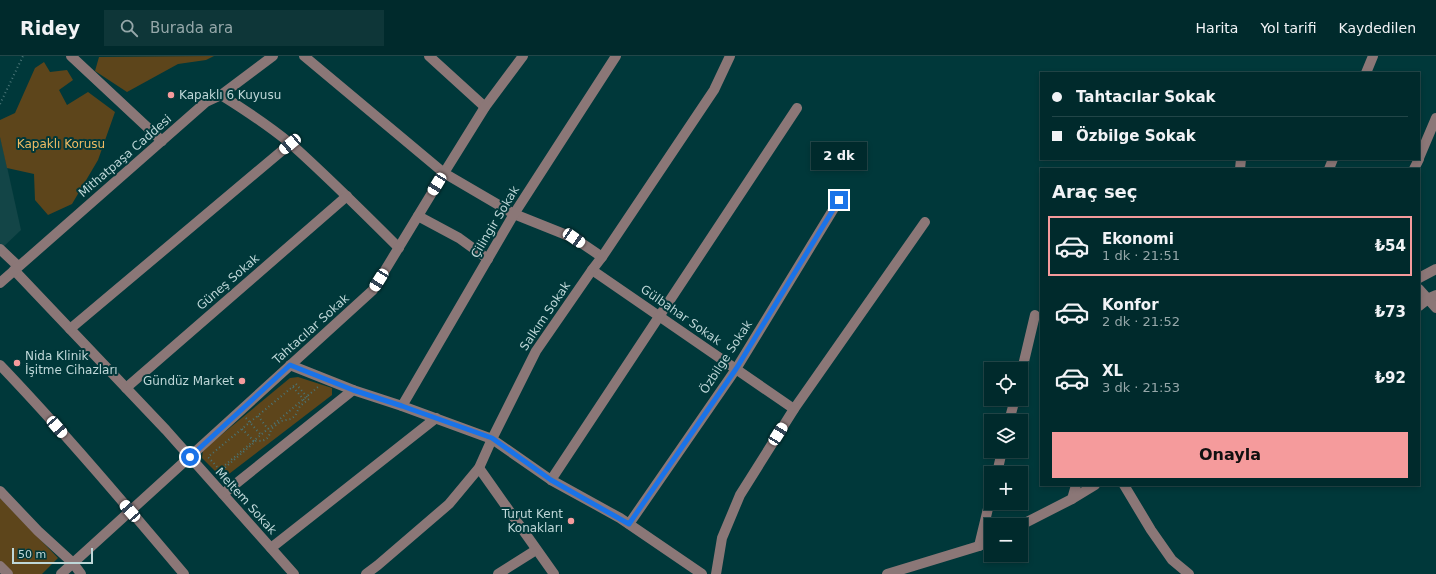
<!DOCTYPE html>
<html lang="tr">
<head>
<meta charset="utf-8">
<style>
  :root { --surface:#002a2c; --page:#0e3638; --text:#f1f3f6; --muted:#95a7a9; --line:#224648; --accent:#f59b9c }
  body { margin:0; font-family:"DejaVu Sans",sans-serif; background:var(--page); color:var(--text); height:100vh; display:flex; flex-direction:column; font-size:15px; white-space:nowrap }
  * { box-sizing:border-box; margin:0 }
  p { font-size:13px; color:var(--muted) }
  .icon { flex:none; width:22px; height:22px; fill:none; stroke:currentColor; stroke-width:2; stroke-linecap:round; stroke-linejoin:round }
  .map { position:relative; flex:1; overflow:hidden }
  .panel { position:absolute; left:1040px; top:112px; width:380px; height:318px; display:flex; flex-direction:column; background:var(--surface); border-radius:0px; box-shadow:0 2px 6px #0003,0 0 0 1px var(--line) }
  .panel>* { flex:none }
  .hud { position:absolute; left:1040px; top:16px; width:380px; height:88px; border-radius:0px; box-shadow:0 2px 6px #0003,0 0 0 1px var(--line); display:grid; align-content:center; height:88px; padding:0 12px; background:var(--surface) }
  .fabs { position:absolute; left:984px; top:306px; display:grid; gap:8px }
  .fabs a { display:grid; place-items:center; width:44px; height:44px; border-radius:0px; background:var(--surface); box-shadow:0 2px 6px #0003,0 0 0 1px var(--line); font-size:20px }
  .scale { position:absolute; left:12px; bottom:10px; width:81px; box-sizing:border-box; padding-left:4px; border:2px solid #bed7d8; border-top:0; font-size:11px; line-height:14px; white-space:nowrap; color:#bed7d8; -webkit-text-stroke:3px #00383a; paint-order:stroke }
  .end { position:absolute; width:18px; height:18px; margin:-9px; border:5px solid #1a73e8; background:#fff; box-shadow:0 0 0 2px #fff }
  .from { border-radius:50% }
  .bubble { position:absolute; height:28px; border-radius:0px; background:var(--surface); box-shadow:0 2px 6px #0003,0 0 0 1px var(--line); font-size:13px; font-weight:700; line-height:28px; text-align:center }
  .car { position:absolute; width:12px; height:24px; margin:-12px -6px; border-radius:5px; box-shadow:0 0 3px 1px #0007; background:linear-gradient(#fff 24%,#345 0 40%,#fff 0 76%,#345 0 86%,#fff 0) }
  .hud b { display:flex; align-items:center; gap:14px; height:38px; font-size:15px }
  .hud b+b { border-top:1px solid var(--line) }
  .hud i { width:10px; height:10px; background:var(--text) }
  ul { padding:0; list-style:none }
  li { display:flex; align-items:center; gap:12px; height:60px; margin:0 8px 6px; padding:0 4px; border:2px solid transparent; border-radius:0px }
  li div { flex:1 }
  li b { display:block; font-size:15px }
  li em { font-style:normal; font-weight:700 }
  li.current { border-color:var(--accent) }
  li>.icon { width:36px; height:36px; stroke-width:1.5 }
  h2 { padding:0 12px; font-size:18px; line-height:48px }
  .action { display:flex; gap:8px; margin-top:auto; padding:8px 12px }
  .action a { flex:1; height:46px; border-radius:0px; background:var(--accent); color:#111; font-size:16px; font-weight:700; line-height:46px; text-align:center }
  header { display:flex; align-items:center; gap:24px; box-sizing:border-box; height:56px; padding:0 20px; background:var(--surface); border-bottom:1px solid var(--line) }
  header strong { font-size:19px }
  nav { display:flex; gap:22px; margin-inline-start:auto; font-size:14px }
  .search { width:280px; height:36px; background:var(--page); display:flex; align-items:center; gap:10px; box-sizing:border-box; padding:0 14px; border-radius:0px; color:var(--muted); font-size:15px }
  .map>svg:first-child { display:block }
</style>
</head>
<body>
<header>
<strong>Ridey</strong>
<div class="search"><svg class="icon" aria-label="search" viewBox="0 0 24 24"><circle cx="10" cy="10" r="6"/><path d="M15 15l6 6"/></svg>Burada ara</div>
<nav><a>Harita</a><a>Yol tarifi</a><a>Kaydedilen</a></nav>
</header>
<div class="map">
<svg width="1436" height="518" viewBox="0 0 1436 518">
  <rect width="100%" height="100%" fill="#00383a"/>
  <polygon fill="#134547" points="0,79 21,174 0,194"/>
  <g fill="#5d451b">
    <polygon points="214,0 206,4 178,8 127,36 95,15 99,1"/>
    <polygon points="44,6 50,16 67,14 73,24 59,34 67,49 88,36 115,56 98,104 72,148 48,159 35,144 34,118 7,112 0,81 0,64 15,57 35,12"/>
    <polygon points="298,321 332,332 332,339 225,421 219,419 202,402 203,394 290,322"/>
    <polygon points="0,442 58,502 42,518 13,518 0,505"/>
  </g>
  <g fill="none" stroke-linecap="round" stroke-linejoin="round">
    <g stroke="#4a7678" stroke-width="2" stroke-dasharray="1 3" stroke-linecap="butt">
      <polyline points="0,48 23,0"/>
      <path d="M296 328 309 343 300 350 295 360 291 363 281 365 271 373C269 383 266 385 256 385L221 415 208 401Z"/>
      <polyline points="293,331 304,344"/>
      <polyline points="258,360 268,373"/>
      <polyline points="246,362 261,379"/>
      <polyline points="242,373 254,385"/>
      <polyline points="219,414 318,331"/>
    </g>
    <g stroke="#8b7777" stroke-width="10">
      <polyline points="71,0 162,85"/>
      <polyline points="304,0 444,117 514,158 574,182 602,201"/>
      <polyline points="429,0 485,51"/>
      <polyline points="1366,17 1373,0"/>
      <path d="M221 39C245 54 269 70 291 88 328 121 364 157 399 192"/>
      <polyline points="1419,102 1436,62"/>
      <polyline points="1240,113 1241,103"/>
      <polyline points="1329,113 1333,103"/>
      <polyline points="1414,113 1419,103"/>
      <polyline points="418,160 459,182 488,203"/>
      <polyline points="0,193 18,210"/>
      <polyline points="14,214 166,374 294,518"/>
      <polyline points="592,214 794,353"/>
      <polyline points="1419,222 1436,213"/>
      <polyline points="0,227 206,46 221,39 273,0"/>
      <polyline points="1419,233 1436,252"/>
      <polyline points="1419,250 1429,242 1436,239"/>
      <polyline points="70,273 290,88"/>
      <path d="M0 309C64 376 124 447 184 518"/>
      <polyline points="290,309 353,334 402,350 492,383 551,424 620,462 702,518"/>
      <polyline points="1021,318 1035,259"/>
      <polyline points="126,332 347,140"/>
      <polyline points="402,350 514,158 616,0"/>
      <polyline points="1009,365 1015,343"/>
      <polyline points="479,412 554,518"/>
      <polyline points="997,417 1002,395"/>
      <polyline points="551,424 797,52"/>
      <polyline points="1124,429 1151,474 1172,504 1189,518"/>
      <polyline points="0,435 38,475 73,507 81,518"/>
      <polyline points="223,438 353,334"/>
      <polyline points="1072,443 1076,429"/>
      <polyline points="629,468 736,313 839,144"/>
      <polyline points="1021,469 1072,443 1095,429"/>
      <polyline points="979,490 991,440"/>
      <polyline points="271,492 436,362"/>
      <polyline points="0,510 8,518"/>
      <polyline points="61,518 373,234 444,117 485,51 523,0"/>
      <polyline points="366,518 378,509 449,448 479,412 492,383 536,295 592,214 602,201 714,34 730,0"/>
      <polyline points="498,518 536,494"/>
      <polyline points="716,518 722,482 740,439 794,353 925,166"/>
      <polyline points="887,518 979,490 991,484"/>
    </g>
  </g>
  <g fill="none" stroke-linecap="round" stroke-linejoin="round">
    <polyline stroke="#1a73e8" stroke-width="5" points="190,401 290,309 353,334 402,350 492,382 551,424 629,468 736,313 839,144"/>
  </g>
  <g fill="#f59b9c" stroke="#00383a" stroke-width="1.5">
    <circle cx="171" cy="39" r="4"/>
    <circle cx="17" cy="307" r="4"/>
    <circle cx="242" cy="325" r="4"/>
    <circle cx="571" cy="465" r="4"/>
  </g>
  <g text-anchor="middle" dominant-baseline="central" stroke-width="4" stroke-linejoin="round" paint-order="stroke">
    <g font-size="12" fill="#bed7d8" stroke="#00383a" text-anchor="start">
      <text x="179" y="39">Kapaklı 6 Kuyusu</text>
      <text x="25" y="300">Nida Klinik<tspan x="25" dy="14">İşitme Cihazları</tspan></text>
      <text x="234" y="325" text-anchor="end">Gündüz Market</text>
      <text x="563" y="458" text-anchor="end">Turut Kent<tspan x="563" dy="14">Konakları</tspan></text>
    </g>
    <g font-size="12" fill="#eebb64" stroke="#00383a">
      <text x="61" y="88">Kapaklı Korusu</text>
    </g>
    <g font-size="12" fill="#bed7d8" stroke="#00383a">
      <text transform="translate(125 100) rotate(-41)">Mithatpaşa Caddesi</text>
      <text transform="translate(495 166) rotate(-59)">Çilingir Sokak</text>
      <text transform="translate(228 226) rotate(-41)">Güneş Sokak</text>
      <text transform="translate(681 259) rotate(35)">Gülbahar Sokak</text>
      <text transform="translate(545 260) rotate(-56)">Salkım Sokak</text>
      <text transform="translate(311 273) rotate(-42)">Tahtacılar Sokak</text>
      <text transform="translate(726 301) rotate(-57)">Özbilge Sokak</text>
      <text transform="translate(246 445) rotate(48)">Meltem Sokak</text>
    </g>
  </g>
</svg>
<div class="fabs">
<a><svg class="icon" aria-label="locate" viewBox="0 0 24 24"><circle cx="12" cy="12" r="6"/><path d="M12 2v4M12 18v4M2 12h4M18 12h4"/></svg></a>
<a><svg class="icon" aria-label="layers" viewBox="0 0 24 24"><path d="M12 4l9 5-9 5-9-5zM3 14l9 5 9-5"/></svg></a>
<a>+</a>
<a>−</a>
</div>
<div class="scale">50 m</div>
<i class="end from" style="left:190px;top:401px"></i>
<i class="end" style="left:839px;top:144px"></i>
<div class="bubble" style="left:811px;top:86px;width:56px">2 dk</div>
<i class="car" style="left:290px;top:88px;rotate:230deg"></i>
<i class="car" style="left:437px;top:128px;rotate:211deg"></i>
<i class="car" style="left:574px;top:182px;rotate:124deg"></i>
<i class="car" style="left:379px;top:224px;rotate:212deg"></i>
<i class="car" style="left:57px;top:371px;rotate:139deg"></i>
<i class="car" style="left:778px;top:378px;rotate:32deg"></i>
<i class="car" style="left:130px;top:455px;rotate:319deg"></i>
<div class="hud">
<b><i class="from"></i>Tahtacılar Sokak</b>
<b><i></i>Özbilge Sokak</b>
</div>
<section class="panel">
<h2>Araç seç</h2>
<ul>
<li class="current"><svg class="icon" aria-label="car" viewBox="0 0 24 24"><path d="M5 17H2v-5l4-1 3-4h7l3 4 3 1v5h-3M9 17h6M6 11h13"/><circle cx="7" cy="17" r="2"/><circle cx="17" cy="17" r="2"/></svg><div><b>Ekonomi</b><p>1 dk · 21:51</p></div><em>₺54</em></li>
<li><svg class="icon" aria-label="car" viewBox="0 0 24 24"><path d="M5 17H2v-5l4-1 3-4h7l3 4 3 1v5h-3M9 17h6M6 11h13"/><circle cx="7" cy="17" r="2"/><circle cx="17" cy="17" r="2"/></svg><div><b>Konfor</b><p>2 dk · 21:52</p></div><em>₺73</em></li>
<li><svg class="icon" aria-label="car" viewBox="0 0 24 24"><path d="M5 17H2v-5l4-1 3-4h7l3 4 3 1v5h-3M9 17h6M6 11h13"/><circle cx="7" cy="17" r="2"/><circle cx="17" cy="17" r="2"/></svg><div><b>XL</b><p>3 dk · 21:53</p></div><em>₺92</em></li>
</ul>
<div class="action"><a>Onayla</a></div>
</section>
</div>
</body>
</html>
